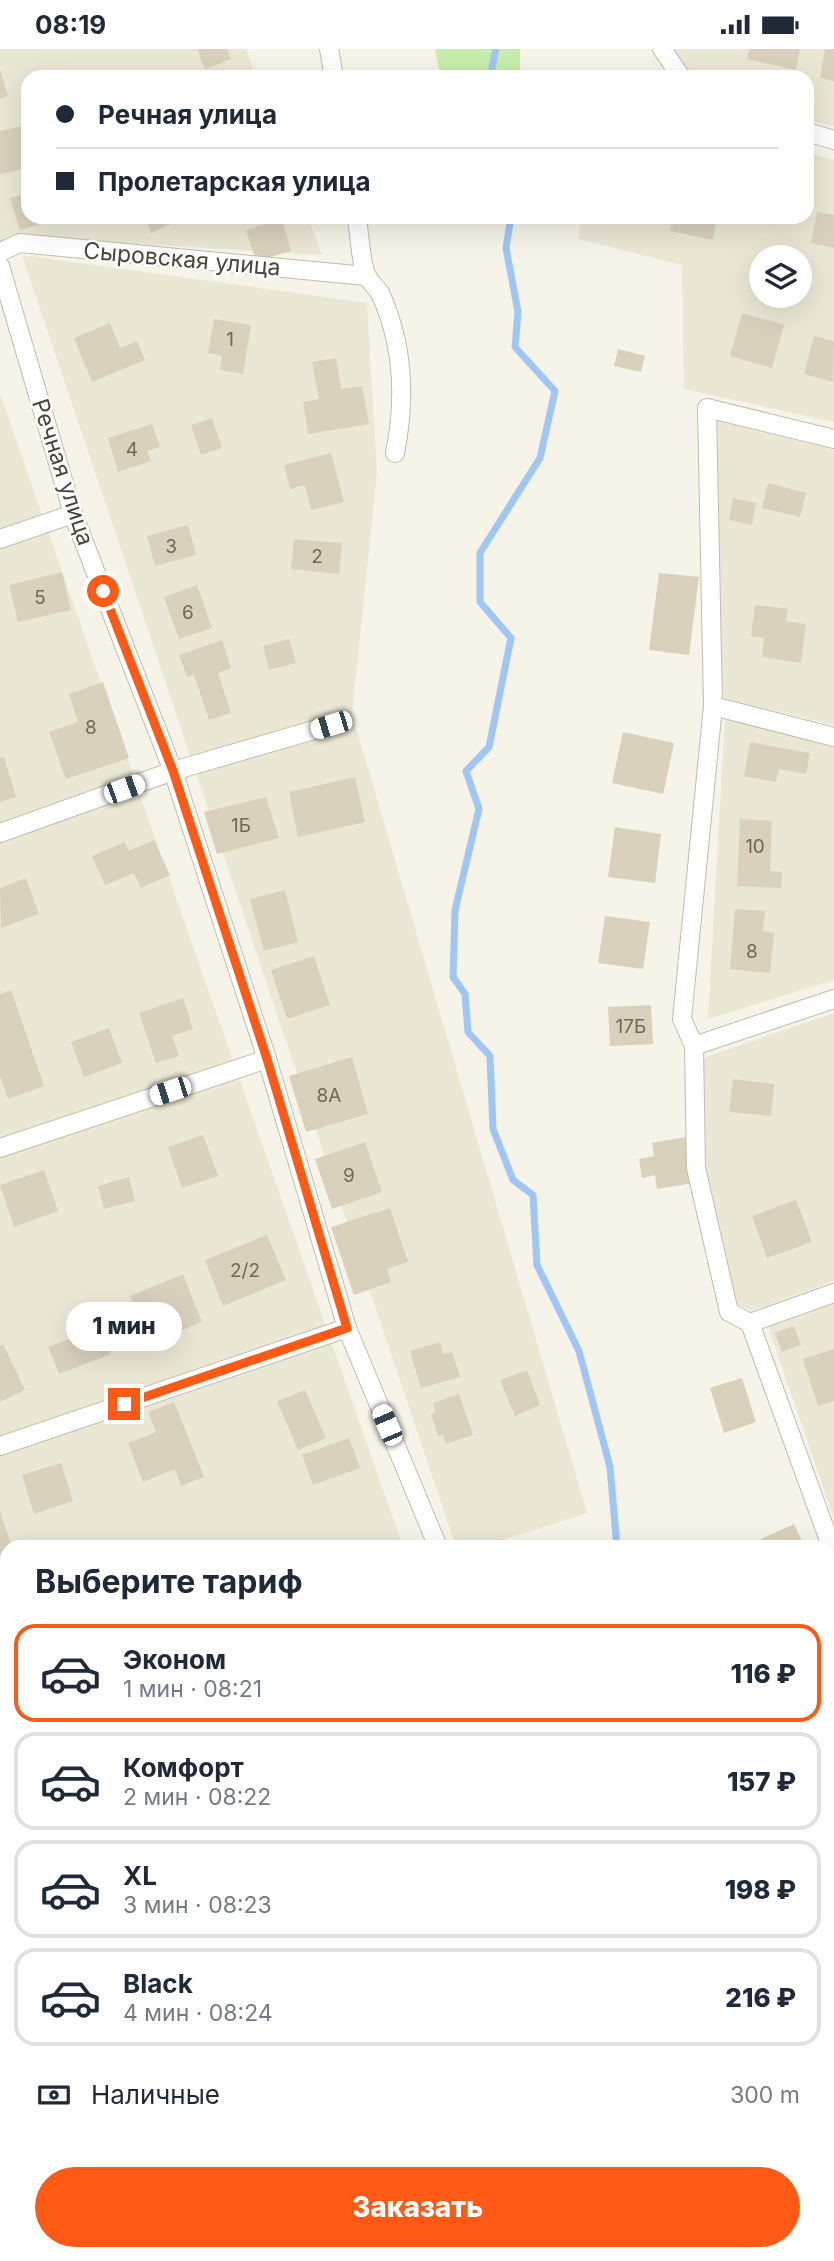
<!DOCTYPE html>
<html lang="ru">
<head>
<meta charset="utf-8">
<style>
  :root { --surface:#fff; --page:#f2f2f3; --text:#1f2937; --muted:#747a83; --line:#e0e1e3; --accent:#ff5a15 }
  body { margin:0; font-family:Inter,sans-serif; background:var(--page); color:var(--text); height:100vh; display:flex; flex-direction:column; font-size:26px; white-space:nowrap }
  * { box-sizing:border-box; margin:0 }
  p { font-size:23px; color:var(--muted) }
  .icon { flex:none; width:38px; height:38px; fill:none; stroke:currentColor; stroke-width:2; stroke-linecap:round; stroke-linejoin:round }
  .map { position:relative; flex:1; overflow:hidden }
  .side { position:absolute; left:0px; top:1491px; width:835px; height:721px; display:flex; flex-direction:column; background:var(--surface); border-radius:21px 21px 0 0; box-shadow:0 7px 28px #0002 }
  .side>* { flex:none }
  .top-card { position:absolute; left:21px; top:21px; width:793px; height:154px; border-radius:21px; box-shadow:0 7px 28px #0002; display:grid; align-content:center; height:154px; padding:0 35px; background:var(--surface) }
  .buttons { position:absolute; left:749px; top:196px; display:grid; gap:14px }
  .buttons a { display:grid; place-items:center; width:63px; height:63px; border-radius:50%; background:var(--surface); box-shadow:0 7px 28px #0002; font-size:35px }
  .end { position:absolute; width:32px; height:32px; margin:-16px; border:9px solid #ff5a15; background:#fff; box-shadow:0 0 0 4px #fff }
  .from { border-radius:50% }
  .bubble { position:absolute; height:49px; border-radius:24px; background:var(--surface); box-shadow:0 7px 28px #0002; font-size:23px; font-weight:800; line-height:49px; text-align:center }
  .car { position:absolute; width:21px; height:42px; margin:-21px -10px; border-radius:9px; box-shadow:0 0 5px 2px #0007; background:linear-gradient(#fff 24%,#345 0 40%,#fff 0 76%,#345 0 86%,#fff 0) }
  .top-card b { display:flex; align-items:center; gap:24px; height:66px; font-size:26px }
  .top-card b+b { border-top:2px solid var(--line) }
  .top-card i { width:18px; height:18px; background:var(--text) }
  ul { padding:0; list-style:none }
  li { display:flex; align-items:center; gap:21px; height:98px; margin:0 14px 10px; padding:0 21px; border:4px solid var(--line); border-radius:21px }
  li div { flex:1 }
  li b { display:block; font-size:26px }
  li em { font-style:normal; font-weight:800 }
  li.current { border-color:var(--accent) }
  li>.icon { width:63px; height:63px; stroke-width:1.5 }
  h2 { padding:0 35px; font-size:32px; line-height:84px }
  .pay { display:flex; align-items:center; gap:18px; height:77px; padding:0 35px; font-size:26px }
  .pay p { margin-inline-start:auto }
  .primary-button { display:flex; gap:14px; margin-top:auto; padding:14px 35px }
  .primary-button a { flex:1; height:80px; border-radius:42px; background:var(--accent); color:#fff; font-size:28px; font-weight:800; line-height:80px; text-align:center }
  .status { display:flex; justify-content:space-between; align-items:center; height:49px; padding:0 35px; background:var(--surface); direction:ltr }
  .status svg { height:19px; fill:currentColor }
  .map>svg:first-child { display:block }
</style>
</head>
<body>
<div class="status"><b>08:19</b><svg viewBox="0 0 49 12"><path d="M0 12V9h3v3zM5 12V6h3v6zM10 12V3h3v9zM15 12V0h3v12zM26 1h20v11H26zM47 4h2v5h-2z"/></svg></div>
<div class="map">
<svg width="834" height="2212" viewBox="0 0 834 2212">
  <rect width="100%" height="100%" fill="#f6f3e8"/>
  <g fill="#eae7d5" fill-rule="evenodd">
    <polygon points="0,0 246,0 256,28 28,28 28,168 308,168 322,206 18,188 0,193"/>
    <polygon points="672,0 834,0 834,77 807,71 807,28 690,28"/>
    <path d="M807 104 834 111V373L684 340 682 216 579 190 580 168H807ZM761 208H800V247H761Z"/>
    <polygon points="22,206 367,254 377,423 352,665 587,1464 480,1498 456,1498"/>
    <polygon points="0,345 403,1498 7,1498 7,2205 231,2205 212,2212 0,2212"/>
    <polygon points="717,372 834,401 834,676 722,649"/>
    <polygon points="725,670 834,698 834,931 708,970"/>
    <polygon points="834,964 834,1232 752,1262 729,1252 700,1115 700,1010"/>
    <polygon points="834,1251 834,1470 767,1274"/>
    <polygon points="828,1608 834,1628 834,2027 828,2015"/>
    <polygon points="456,2205 731,2205 713,2212 437,2212"/>
  </g>
  <polygon fill="#c7eeac" points="435,0 520,0 520,20 515,28 443,28 440,25"/>
  <g fill="none" stroke-linecap="round" stroke-linejoin="round">
    <g stroke="#9ec6f8" stroke-width="7">
      <polyline points="494,28 492,18 496,0"/>
      <polyline points="511,168 506,199 518,263 515,298 555,342 540,409 480,504 480,553 511,589 489,698 466,722 479,760 455,861 453,928 465,945 468,983 490,1007 493,1080 513,1131 533,1146 537,1216 579,1302 610,1418 617,1498"/>
      <polyline points="828,2130 834,2137"/>
    </g>
  </g>
  <g fill="#d9d1bc">
    <polygon points="197,0 227,0 231,10 205,20"/>
    <polygon points="749,0 800,0 796,21 747,10"/>
    <polygon points="825,0 834,0 834,32 820,29"/>
    <polygon points="0,20 8,47 0,50"/>
    <polygon points="23,77 28,99 28,119 0,125 0,82"/>
    <polygon points="807,112 815,115 807,141"/>
    <polygon points="28,144 28,168 62,169 20,181 10,149"/>
    <polygon points="817,163 834,166 834,199 811,194"/>
    <polygon points="144,168 169,168 172,174 151,184"/>
    <polygon points="673,168 717,168 713,191 670,182"/>
    <polygon points="282,170 291,202 256,212 246,181"/>
    <polygon points="742,264 784,276 772,319 730,307"/>
    <polygon points="214,270 251,276 243,325 220,321 222,307 208,304"/>
    <polygon points="110,274 120,299 137,292 145,311 92,333 74,289"/>
    <polygon points="814,287 834,292 833,333 804,325"/>
    <polygon points="618,300 645,307 641,323 614,317"/>
    <polygon points="336,309 341,340 362,337 369,375 308,385 303,353 319,350 312,313"/>
    <polygon points="212,369 222,399 201,406 191,376"/>
    <polygon points="152,375 160,398 147,402 151,412 118,423 108,389"/>
    <polygon points="331,404 344,453 311,461 305,436 290,440 284,416"/>
    <polygon points="768,434 806,444 800,468 762,459"/>
    <polygon points="733,449 756,454 752,476 729,471"/>
    <polygon points="188,476 196,506 155,517 147,487"/>
    <polygon points="294,490 342,494 339,525 291,520"/>
    <polygon points="62,523 71,561 18,573 9,536"/>
    <polygon points="659,524 699,528 689,606 649,601"/>
    <polygon points="197,536 212,579 179,590 164,548"/>
    <polygon points="755,556 788,560 786,572 806,575 801,614 762,608 764,589 751,587"/>
    <polygon points="289,590 296,614 269,621 263,597"/>
    <polygon points="222,591 231,619 218,624 231,664 209,671 194,626 187,628 179,606"/>
    <polygon points="103,633 129,709 66,730 49,683 78,673 69,645"/>
    <polygon points="623,683 674,694 663,745 612,734"/>
    <polygon points="750,693 810,704 806,725 779,720 776,733 744,727"/>
    <polygon points="4,708 16,748 0,753 0,709"/>
    <polygon points="355,728 365,773 298,788 289,743"/>
    <polygon points="266,748 279,789 217,805 204,763"/>
    <polygon points="740,770 772,772 770,822 782,823 781,839 737,837"/>
    <polygon points="615,778 661,785 655,834 608,828"/>
    <polygon points="154,791 170,826 141,839 134,824 105,836 92,807 125,793 129,802"/>
    <polygon points="26,829 39,865 1,879 0,839"/>
    <polygon points="285,841 298,893 264,902 250,850"/>
    <polygon points="735,860 765,862 763,882 774,884 770,924 730,920"/>
    <polygon points="605,867 650,873 643,920 598,914"/>
    <polygon points="314,907 330,956 287,970 271,921"/>
    <polygon points="11,941 44,1037 8,1050 0,1027 0,945"/>
    <polygon points="183,949 193,980 172,987 179,1007 156,1014 139,964"/>
    <polygon points="651,956 653,995 610,997 608,958"/>
    <polygon points="109,979 122,1014 84,1028 71,993"/>
    <polygon points="352,1008 368,1065 306,1083 289,1027"/>
    <polygon points="733,1030 774,1035 771,1067 729,1063"/>
    <polygon points="203,1086 218,1127 182,1139 168,1098"/>
    <polygon points="685,1088 693,1134 657,1140 655,1126 642,1129 639,1110 654,1107 652,1094"/>
    <polygon points="365,1093 382,1143 332,1160 315,1110"/>
    <polygon points="44,1121 58,1162 14,1178 0,1136"/>
    <polygon points="129,1128 135,1152 104,1160 98,1137"/>
    <polygon points="796,1151 812,1193 767,1209 752,1167"/>
    <polygon points="390,1159 408,1213 387,1220 391,1233 354,1246 331,1178"/>
    <polygon points="267,1186 286,1231 223,1257 205,1211"/>
    <polygon points="183,1225 202,1273 150,1294 130,1247"/>
    <polygon points="794,1277 801,1296 782,1303 775,1284"/>
    <polygon points="101,1278 111,1305 59,1325 48,1298"/>
    <polygon points="440,1293 443,1305 452,1303 460,1328 421,1339 410,1302"/>
    <polygon points="3,1295 25,1341 0,1353 0,1297"/>
    <polygon points="834,1300 834,1352 818,1357 803,1310"/>
    <polygon points="527,1321 540,1356 515,1367 500,1331"/>
    <polygon points="742,1329 756,1373 724,1384 710,1339"/>
    <polygon points="305,1341 326,1389 298,1401 277,1352"/>
    <polygon points="459,1345 473,1386 446,1395 443,1386 438,1387 431,1365 436,1364 433,1354"/>
    <polygon points="174,1353 204,1428 181,1437 175,1420 143,1433 128,1394 156,1383 148,1363"/>
    <polygon points="349,1389 360,1419 313,1436 302,1406"/>
    <polygon points="61,1414 73,1452 34,1465 22,1426"/>
    <polygon points="0,1462 12,1498 7,1498 7,1504 0,1506"/>
    <polygon points="794,1475 804,1496 765,1498 761,1490"/>
    <polygon points="7,1605 7,1647 0,1630 0,1608"/>
    <polygon points="834,1678 834,1731 828,1733 828,1680"/>
    <polygon points="0,2099 7,2117 7,2132 0,2134"/>
    <polygon points="69,2205 138,2205 140,2212 56,2212 55,2209"/>
    <polygon points="176,2205 226,2205 227,2208 214,2212 178,2212"/>
    <polygon points="492,2205 536,2205 538,2212 494,2212"/>
  </g>
  <g fill="none" stroke-linecap="round" stroke-linejoin="round">
    <g stroke="#c2bda9" stroke-width="20">
      <g id="street">
        <polyline points="329,0 334,28"/>
        <polyline points="662,0 681,28"/>
        <polyline points="807,83 834,91"/>
        <path d="M357 168C359 182 361 216 367 227 370 233 376 238 380 244 404 296 406 349 395 404"/>
        <polyline points="0,203 20,194 366,227"/>
        <polyline points="0,217 73,465 173,722 267,1010 347,1279 438,1498"/>
        <polyline points="0,490 73,465"/>
        <polyline points="713,657 834,688"/>
        <polyline points="0,784 173,722 331,676"/>
        <polyline points="694,997 834,950"/>
        <polyline points="0,1099 267,1010"/>
        <polyline points="750,1274 729,1263 696,1119 694,997 682,970 713,657 707,359 834,390"/>
        <polyline points="750,1274 834,1505"/>
        <polyline points="750,1274 834,1244"/>
        <polyline points="0,1397 347,1279"/>
        <polyline points="828,1533 834,1532"/>
        <polyline points="0,1691 7,1688"/>
        <polyline points="0,2004 7,2001"/>
        <polyline points="286,2212 305,2205"/>
      </g>
    </g>
    <use href="#street" stroke="#fff" stroke-width="18"/>
  </g>
  <g fill="none" stroke-linecap="round" stroke-linejoin="round">
    <polyline stroke="#ff5a15" stroke-width="9" points="103,542 173,722 267,1010 347,1279 124,1355"/>
  </g>
  <g text-anchor="middle" dominant-baseline="central" stroke-width="5" stroke-linejoin="round" paint-order="stroke">
    <g font-size="19" fill="#6e6857">
      <text x="230" y="290">1</text>
      <text x="132" y="400">4</text>
      <text x="171" y="497">3</text>
      <text x="317" y="507">2</text>
      <text x="40" y="548">5</text>
      <text x="188" y="563">6</text>
      <text x="91" y="678">8</text>
      <text x="241" y="776">1Б</text>
      <text x="755" y="797">10</text>
      <text x="752" y="902">8</text>
      <text x="631" y="977">17Б</text>
      <text x="329" y="1046">8А</text>
      <text x="349" y="1126">9</text>
      <text x="245" y="1221">2/2</text>
    </g>
    <g font-size="23" fill="#4a4535" stroke="#fff">
      <text transform="translate(182 210) rotate(5)">Сыровская улица</text>
      <text transform="translate(63 423) rotate(72)">Речная улица</text>
    </g>
  </g>
</svg>
<div class="buttons">
<a><svg class="icon" aria-label="layers" viewBox="0 0 24 24"><path d="M12 4l9 5-9 5-9-5zM3 14l9 5 9-5"/></svg></a>
</div>
<i class="end from" style="left:103px;top:542px"></i>
<i class="end" style="left:124px;top:1355px"></i>
<div class="bubble" style="left:66px;top:1253px;width:116px">1 мин</div>
<i class="car" style="left:331px;top:676px;rotate:253deg"></i>
<i class="car" style="left:124px;top:740px;rotate:70deg"></i>
<i class="car" style="left:170px;top:1042px;rotate:252deg"></i>
<i class="car" style="left:387px;top:1376px;rotate:337deg"></i>
<div class="top-card">
<b><i class="from"></i>Речная улица</b>
<b><i></i>Пролетарская улица</b>
</div>
<section class="side">
<h2>Выберите тариф</h2>
<ul>
<li class="current"><svg class="icon" aria-label="car" viewBox="0 0 24 24"><path d="M5 17H2v-5l4-1 3-4h7l3 4 3 1v5h-3M9 17h6M6 11h13"/><circle cx="7" cy="17" r="2"/><circle cx="17" cy="17" r="2"/></svg><div><b>Эконом</b><p>1 мин · 08:21</p></div><em>116 ₽</em></li>
<li><svg class="icon" aria-label="car" viewBox="0 0 24 24"><path d="M5 17H2v-5l4-1 3-4h7l3 4 3 1v5h-3M9 17h6M6 11h13"/><circle cx="7" cy="17" r="2"/><circle cx="17" cy="17" r="2"/></svg><div><b>Комфорт</b><p>2 мин · 08:22</p></div><em>157 ₽</em></li>
<li><svg class="icon" aria-label="car" viewBox="0 0 24 24"><path d="M5 17H2v-5l4-1 3-4h7l3 4 3 1v5h-3M9 17h6M6 11h13"/><circle cx="7" cy="17" r="2"/><circle cx="17" cy="17" r="2"/></svg><div><b>XL</b><p>3 мин · 08:23</p></div><em>198 ₽</em></li>
<li><svg class="icon" aria-label="car" viewBox="0 0 24 24"><path d="M5 17H2v-5l4-1 3-4h7l3 4 3 1v5h-3M9 17h6M6 11h13"/><circle cx="7" cy="17" r="2"/><circle cx="17" cy="17" r="2"/></svg><div><b>Black</b><p>4 мин · 08:24</p></div><em>216 ₽</em></li>
</ul>
<div class="pay"><svg class="icon" aria-label="cash" viewBox="0 0 24 24"><path d="M3 7h18v10H3z"/><circle cx="12" cy="12" r="2"/></svg>Наличные<p>300 m</p></div>
<div class="primary-button"><a>Заказать</a></div>
</section>
</div>
</body>
</html>
